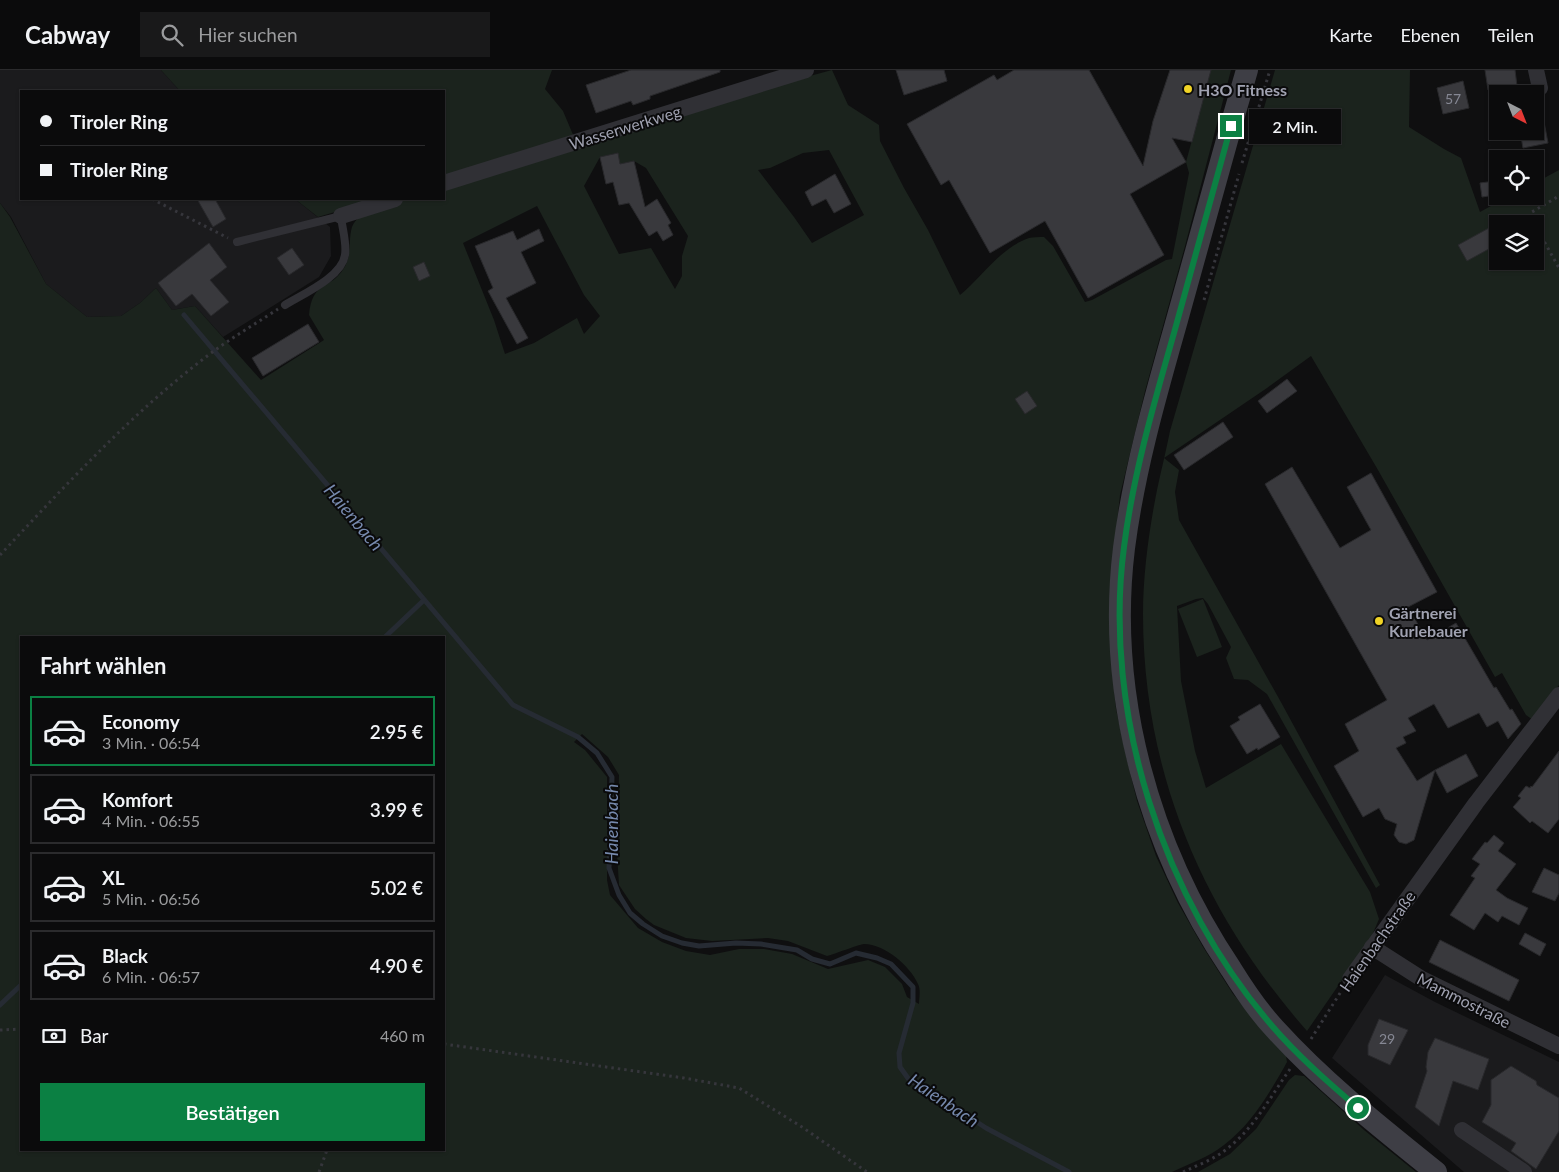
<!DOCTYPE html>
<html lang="de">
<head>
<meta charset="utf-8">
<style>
  :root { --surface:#0b0b0c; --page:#19191a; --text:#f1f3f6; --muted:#9a9b9d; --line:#2b2b2d; --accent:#0b8043 }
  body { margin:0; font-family:Lato,sans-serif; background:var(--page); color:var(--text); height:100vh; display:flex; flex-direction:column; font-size:19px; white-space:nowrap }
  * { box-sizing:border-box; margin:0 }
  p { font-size:16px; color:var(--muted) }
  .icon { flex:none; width:28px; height:28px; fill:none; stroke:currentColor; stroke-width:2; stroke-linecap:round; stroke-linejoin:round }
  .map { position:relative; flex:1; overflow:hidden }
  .sheet { position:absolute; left:20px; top:566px; width:425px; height:515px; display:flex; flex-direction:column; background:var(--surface); border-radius:0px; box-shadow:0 1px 4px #0004,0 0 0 1px var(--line) }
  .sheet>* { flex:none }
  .hud { position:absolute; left:20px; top:20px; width:425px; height:110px; border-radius:0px; box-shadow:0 1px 4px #0004,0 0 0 1px var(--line); display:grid; align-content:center; height:110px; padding:0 20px; background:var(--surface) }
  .needle { width:32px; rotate:138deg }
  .buttons { position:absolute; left:1489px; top:15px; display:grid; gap:10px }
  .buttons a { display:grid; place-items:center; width:55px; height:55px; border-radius:0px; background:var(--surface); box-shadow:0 1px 4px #0004,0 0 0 1px var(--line); font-size:25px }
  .end { position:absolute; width:22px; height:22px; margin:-11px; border:6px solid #0b8043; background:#fff; box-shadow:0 0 0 2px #fff }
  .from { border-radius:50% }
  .bubble { position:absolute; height:35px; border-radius:0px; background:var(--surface); box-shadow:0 1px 4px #0004,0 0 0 1px var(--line); font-size:16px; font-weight:600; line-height:35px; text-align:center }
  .hud b { display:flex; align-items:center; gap:18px; height:48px; font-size:19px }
  .hud b+b { border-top:1px solid var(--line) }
  .hud i { width:12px; height:12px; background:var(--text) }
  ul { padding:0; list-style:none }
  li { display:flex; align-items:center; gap:15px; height:70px; margin:0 10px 8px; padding:0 10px; border:2px solid var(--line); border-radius:0px }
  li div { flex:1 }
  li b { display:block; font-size:19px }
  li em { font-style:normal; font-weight:600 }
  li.active { border-color:var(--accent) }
  li>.icon { width:45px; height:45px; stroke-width:1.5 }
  h2 { padding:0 20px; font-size:22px; line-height:60px }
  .pay { display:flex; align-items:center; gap:12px; height:55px; padding:0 20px; font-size:19px }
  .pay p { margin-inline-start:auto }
  .button { display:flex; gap:10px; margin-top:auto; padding:10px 20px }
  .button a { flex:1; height:58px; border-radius:0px; background:var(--accent); color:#fff; font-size:20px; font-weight:600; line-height:58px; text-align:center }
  header { display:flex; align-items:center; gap:30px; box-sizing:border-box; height:70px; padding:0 25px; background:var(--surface); border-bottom:1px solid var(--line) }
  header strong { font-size:24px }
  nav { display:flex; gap:28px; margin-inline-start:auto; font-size:18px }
  .search { width:350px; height:45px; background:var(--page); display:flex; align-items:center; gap:12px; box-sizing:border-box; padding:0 18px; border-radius:0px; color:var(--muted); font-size:19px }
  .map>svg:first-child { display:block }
</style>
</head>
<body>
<header>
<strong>Cabway</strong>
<div class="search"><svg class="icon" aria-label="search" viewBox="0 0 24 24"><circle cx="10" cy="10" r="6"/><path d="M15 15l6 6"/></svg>Hier suchen</div>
<nav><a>Karte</a><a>Ebenen</a><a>Teilen</a></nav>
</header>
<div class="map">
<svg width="1559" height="1102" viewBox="0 0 1559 1102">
  <rect width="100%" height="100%" fill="#0f0f10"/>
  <g fill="#1b1b1d">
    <polygon points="0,0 161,0 180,21 21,21 21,129 295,129 330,157 331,186 319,207 223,267 195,236 172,240 156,218 140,233 121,246 87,247 46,214 11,147 0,133"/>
    <polygon points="1385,905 1435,932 1559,992 1559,1102 1464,1102 1332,988"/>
  </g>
  <g fill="#1b231d" fill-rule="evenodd">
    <polygon points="161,0 552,0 545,19 563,41 574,67 444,108 444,21 180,21"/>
    <path d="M832 0 848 35 879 55 880 71 904 118 928 160 960 225C982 207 1000 178 1029 168 1033 167 1039 167 1044 167L1053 176 1085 232 1092 230 1166 190 1172 189 1189 103 1186 92 1211 0H1231L1185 176 1145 321 1120 425 1113 490 1111 587 1116 639 1127 690 1137 731 1156 786 1178 833 1203 877 1233 924 1286 986 1287 992C1271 1021 1251 1055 1224 1075 1209 1087 1189 1094 1172 1102H0V133L10 147 46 214 87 247 121 246 140 233 156 218 172 240 195 236 261 310 324 270 309 245C312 210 330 221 344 198 352 186 348 170 352 157 358 140 393 132 409 129 420 127 433 129 444 129V119L784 13ZM829 80 864 145 812 173 794 147 758 100 770 98 803 83ZM617 83 620 94 634 91 646 98 688 166 682 186V206L675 219 651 178 619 184 584 116 600 87ZM537 136 584 225 600 246 584 264 577 248 534 273 505 284 494 250 463 173ZM21 568H444V1080H21ZM582 664 608 687 619 705 617 783 619 815 635 839 646 849 654 855 686 868 712 871 768 868 788 871 827 886C835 884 857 875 864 874 885 874 910 896 918 914 921 920 919 928 919 934L907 927 902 914 885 897 868 890 828 899 792 884 764 879H739L710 885 686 881 662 872 638 858 610 825 607 810V707L585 680 574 672Z"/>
    <path d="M1275 0H1410L1409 57 1444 79 1461 88 1480 142 1509 126H1535V113L1559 100V615L1533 650 1526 645 1502 603 1495 607 1378 400 1311 286 1267 318 1164 388 1179 400 1175 422 1179 450 1282 634 1380 815 1376 818 1368 804 1267 624 1248 610 1234 609 1226 588 1231 577 1208 534 1203 528 1196 529 1177 536 1181 611 1195 681 1206 718 1281 674 1370 822 1379 849 1371 868 1307 961C1203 843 1143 703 1143 544 1143 504 1149 460 1157 420 1161 401 1166 381 1170 361ZM1498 154H1535V191H1498Z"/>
    <polygon points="295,129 379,129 318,147"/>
    <polygon points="1203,529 1222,577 1197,587 1178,539"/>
    <polygon points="1295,1005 1304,1006 1364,1060 1416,1102 1198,1102 1230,1084 1256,1059 1289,1010"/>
  </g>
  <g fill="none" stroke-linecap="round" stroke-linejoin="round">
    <g stroke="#262b33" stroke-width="5">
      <polyline points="184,245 513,635 578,667 597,683 612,707 609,798 619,825 630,843 643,854 662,866 682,873 699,876 736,873 761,874 797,880 812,889 830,894 856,883 877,888 891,894 913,917 913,933 899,983 900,997 910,1011 931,1022 986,1058 1069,1102"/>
      <polyline points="384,568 424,530"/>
      <polyline points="0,935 21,915"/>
    </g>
  </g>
  <g fill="#39393d" stroke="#29292c">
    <polygon points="631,0 720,0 720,2 650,26 650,29 633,35 631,31 596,43 586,15"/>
    <polygon points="896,0 944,0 947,11 904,25"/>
    <polygon points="1014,0 1089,0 1143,96 1153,51 1170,0 1211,0 1192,72 1172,68 1186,92 1130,124 1164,185 1088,228 1045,151 990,183 949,110 941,115 907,54 994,5 997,10"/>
    <polygon points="1485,0 1515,0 1517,16 1488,20"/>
    <polygon points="1463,11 1469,38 1443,44 1437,18"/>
    <polygon points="1535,36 1541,36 1548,73 1523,78 1520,61 1535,61"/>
    <polygon points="618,83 620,94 634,91 645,137 657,129 671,153 668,155 673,165 663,171 657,161 649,166 629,133 619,135 613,112 606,114 600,87"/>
    <polygon points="835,104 851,134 834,143 826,129 812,136 805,122"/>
    <polygon points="1495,111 1496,125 1482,127 1480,113"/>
    <polygon points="197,129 215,129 226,149 213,157"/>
    <polygon points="1498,153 1498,174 1467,191 1458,175"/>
    <polygon points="539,159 544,171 521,182 536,213 506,228 528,268 517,274 488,221 493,218 475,176 513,161 517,170"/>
    <polygon points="209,173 227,197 210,210 229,232 211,246 192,224 176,236 158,213"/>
    <polygon points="292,178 304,195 289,205 277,188"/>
    <polygon points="424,192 430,206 419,211 413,197"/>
    <polygon points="308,254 319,272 263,306 252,288"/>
    <polygon points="1287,309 1297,321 1267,343 1258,331"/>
    <polygon points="1027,321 1037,336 1025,344 1015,329"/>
    <polygon points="1223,352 1233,367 1184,400 1174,385"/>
    <polygon points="1292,397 1340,478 1371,460 1347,417 1371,403 1437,522 1408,537 1427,570 1456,553 1494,618 1496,617 1510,640 1512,639 1521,654 1508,669 1498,651 1487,657 1479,643 1448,658 1434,634 1408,648 1416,661 1403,667 1406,673 1396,678 1417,711 1435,700 1414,770 1406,774 1399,772 1394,765 1397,754 1385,749 1379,738 1363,747 1334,696 1359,681 1345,654 1387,630 1265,414"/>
    <polygon points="1260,634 1280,667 1258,680 1257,678 1247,684 1230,656 1240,650 1238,647"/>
    <polygon points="1559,681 1559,749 1548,763 1532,751 1530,753 1513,737 1521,728 1518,726 1526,716 1530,718 1531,716 1532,717"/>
    <polygon points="1466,684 1478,706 1447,723 1435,700"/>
    <polygon points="1494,765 1504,773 1498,781 1516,794 1496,820 1507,828 1528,838 1519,855 1502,846 1498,852 1485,843 1474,860 1450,845 1475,808 1471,806 1480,794 1472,789 1485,772 1487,773"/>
    <polygon points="1544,798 1559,805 1559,823 1555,831 1532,822"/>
    <polygon points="1525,863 1546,874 1540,886 1519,874"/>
    <polygon points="1440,870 1519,910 1509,931 1429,892"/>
    <polygon points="1379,949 1408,960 1390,995 1368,985 1368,975"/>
    <polygon points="1435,968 1489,989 1478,1020 1453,1011 1439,1056 1415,1037 1427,1001 1426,997 1428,982"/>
    <polygon points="1511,996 1536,1011 1537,1015 1559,1028 1559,1061 1536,1099 1511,1081 1516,1073 1482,1052 1491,1035 1491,1010"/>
  </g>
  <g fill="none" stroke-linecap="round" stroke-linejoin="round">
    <g stroke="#36363c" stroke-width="3" stroke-dasharray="2.5 4" stroke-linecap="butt">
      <polyline points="1242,93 1270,0"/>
      <polyline points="152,129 228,168"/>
      <polyline points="1534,154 1531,148 1532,142 1559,126"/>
      <polyline points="1535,155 1559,198"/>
      <polyline points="1204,230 1239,104"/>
      <path d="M0 485C64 417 128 347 202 290 226 271 252 256 278 239"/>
      <polyline points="0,960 21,959"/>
      <polyline points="1311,969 1342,920"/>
      <polyline points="444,974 684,1008 739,1018 802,1057 867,1102"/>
      <polyline points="319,1102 327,1080"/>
      <path d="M1183 1102C1198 1095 1215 1089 1228 1078 1254 1058 1271 1026 1290 999"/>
    </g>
    <path stroke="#303035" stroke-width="8" d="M237 172 341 146C342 158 347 173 345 185 342 207 303 224 285 235"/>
    <g stroke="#303035" stroke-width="16">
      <polyline points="1536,0 1540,18"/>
      <polyline points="444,113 806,0"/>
      <polyline points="341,146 395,129"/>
      <polyline points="1372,877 1422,909 1559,976"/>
      <polyline points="1350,909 1476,733 1559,625"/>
      <polyline points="1462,1060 1524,1102"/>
    </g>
    <path stroke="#3e3e45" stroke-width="22" d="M1247 0C1223 83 1200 166 1177 250 1156 324 1134 400 1124 478 1106 625 1149 777 1231 899 1244 920 1258 941 1275 959 1323 1012 1380 1057 1436 1102"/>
  </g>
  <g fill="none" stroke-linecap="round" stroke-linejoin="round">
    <path stroke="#0b8043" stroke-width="6" d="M1231 56C1212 125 1193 194 1174 263 1154 333 1133 405 1124 477 1102 644 1164 831 1273 957 1299 987 1329 1013 1358 1038"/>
  </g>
  <g fill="#f0d326" stroke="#0a0a0b" stroke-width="2">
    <circle cx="1188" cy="19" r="5"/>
    <circle cx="1379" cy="551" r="5"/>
  </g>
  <g text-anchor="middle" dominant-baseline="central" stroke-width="4" stroke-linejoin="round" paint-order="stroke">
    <g font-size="14" fill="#868894">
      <text x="1453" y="28">57</text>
      <text x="1387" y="968">29</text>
    </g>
    <g font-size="16" font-weight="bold" fill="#a0a2b1" stroke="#0a0a0b" text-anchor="start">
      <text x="1198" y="19">H3O Fitness</text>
      <text x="1389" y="542">Gärtnerei<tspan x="1389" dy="18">Kurlebauer</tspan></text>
    </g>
    <g font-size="16" fill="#a0a2b1" stroke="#0a0a0b">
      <text transform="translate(625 57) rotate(-17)">Wasserwerkweg</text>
      <text transform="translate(1377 871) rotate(-55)">Haienbachstraße</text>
      <text transform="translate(1464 930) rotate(27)">Mammostraße</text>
    </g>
    <g font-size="18" font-style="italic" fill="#7689ad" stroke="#0a0a0b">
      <text transform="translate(354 447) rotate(50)">Haienbach</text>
      <text transform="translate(611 754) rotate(-90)">Haienbach</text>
      <text transform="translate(944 1030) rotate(34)">Haienbach</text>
    </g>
  </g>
</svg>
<div class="buttons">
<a><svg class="needle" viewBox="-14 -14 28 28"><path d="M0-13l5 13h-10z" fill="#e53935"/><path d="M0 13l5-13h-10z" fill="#9a9b9d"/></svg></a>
<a><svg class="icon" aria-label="locate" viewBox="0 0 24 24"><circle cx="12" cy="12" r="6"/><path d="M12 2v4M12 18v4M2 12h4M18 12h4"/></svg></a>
<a><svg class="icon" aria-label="layers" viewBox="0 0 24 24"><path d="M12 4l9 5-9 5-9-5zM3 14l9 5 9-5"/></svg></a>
</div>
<i class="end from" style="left:1358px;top:1038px"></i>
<i class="end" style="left:1231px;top:56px"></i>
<div class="bubble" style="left:1249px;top:39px;width:92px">2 Min.</div>
<div class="hud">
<b><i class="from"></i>Tiroler Ring</b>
<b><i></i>Tiroler Ring</b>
</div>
<section class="sheet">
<h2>Fahrt wählen</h2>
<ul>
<li class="active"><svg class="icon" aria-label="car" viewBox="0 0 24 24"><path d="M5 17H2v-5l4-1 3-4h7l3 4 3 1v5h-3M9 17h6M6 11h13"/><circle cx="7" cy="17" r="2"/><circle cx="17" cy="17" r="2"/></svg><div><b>Economy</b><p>3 Min. · 06:54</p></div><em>2.95 €</em></li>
<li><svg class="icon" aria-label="car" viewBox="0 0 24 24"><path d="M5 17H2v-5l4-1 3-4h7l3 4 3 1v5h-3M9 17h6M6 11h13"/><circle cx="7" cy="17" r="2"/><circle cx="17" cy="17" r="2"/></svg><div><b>Komfort</b><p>4 Min. · 06:55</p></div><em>3.99 €</em></li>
<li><svg class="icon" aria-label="car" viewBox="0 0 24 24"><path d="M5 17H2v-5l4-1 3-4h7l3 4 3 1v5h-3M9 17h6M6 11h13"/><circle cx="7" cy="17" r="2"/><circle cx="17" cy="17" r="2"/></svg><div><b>XL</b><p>5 Min. · 06:56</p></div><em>5.02 €</em></li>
<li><svg class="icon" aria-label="car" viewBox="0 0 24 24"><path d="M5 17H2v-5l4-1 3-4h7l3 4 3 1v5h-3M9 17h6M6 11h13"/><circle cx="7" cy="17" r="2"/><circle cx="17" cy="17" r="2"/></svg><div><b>Black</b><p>6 Min. · 06:57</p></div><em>4.90 €</em></li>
</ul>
<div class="pay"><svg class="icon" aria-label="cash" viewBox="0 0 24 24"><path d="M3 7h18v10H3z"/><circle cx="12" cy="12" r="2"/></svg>Bar<p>460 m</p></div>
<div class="button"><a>Bestätigen</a></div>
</section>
</div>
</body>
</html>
